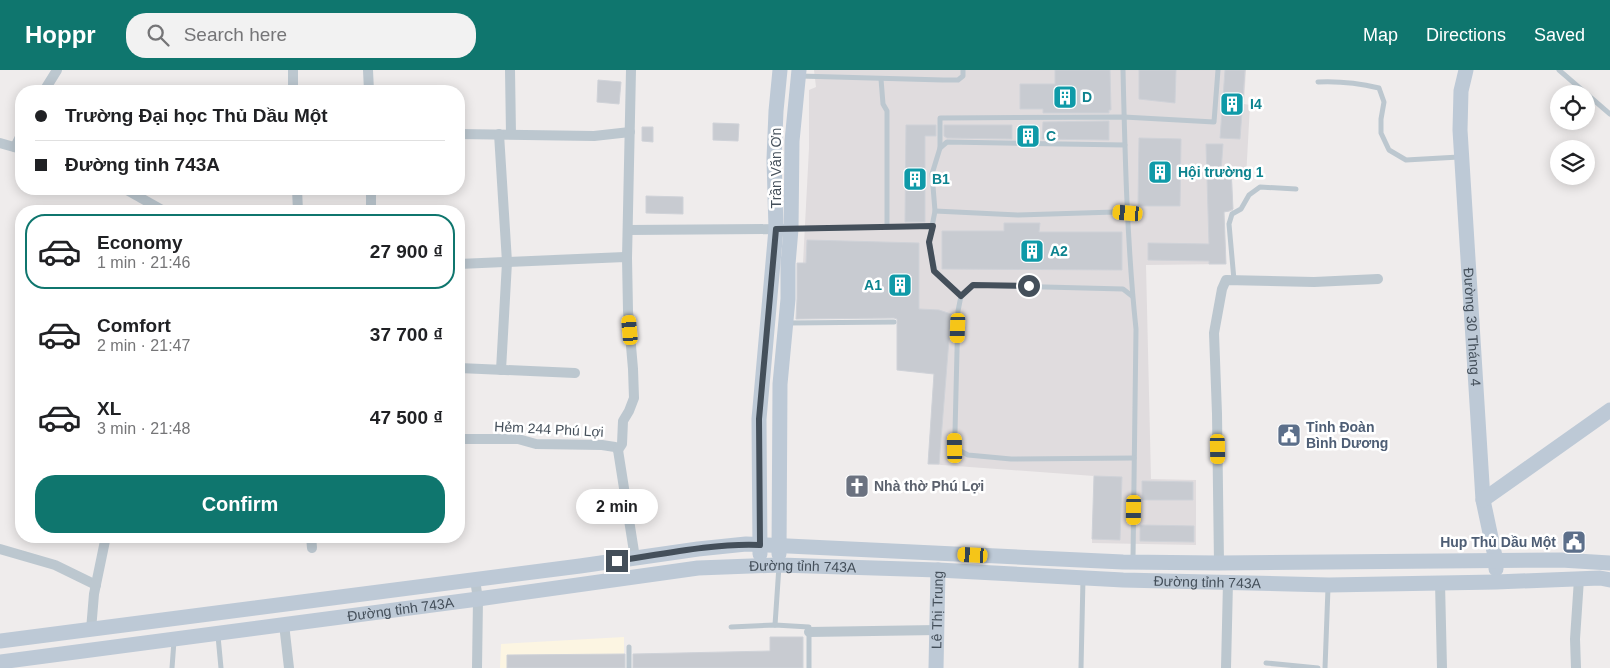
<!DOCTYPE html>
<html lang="en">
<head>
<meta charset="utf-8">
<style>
  :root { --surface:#fff; --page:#f2f2f2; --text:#202124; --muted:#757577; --line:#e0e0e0; --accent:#0f766e }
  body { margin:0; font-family:Arial,sans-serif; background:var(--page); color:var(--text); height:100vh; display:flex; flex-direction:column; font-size:19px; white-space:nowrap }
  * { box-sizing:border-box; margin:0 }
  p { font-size:16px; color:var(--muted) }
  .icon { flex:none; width:28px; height:28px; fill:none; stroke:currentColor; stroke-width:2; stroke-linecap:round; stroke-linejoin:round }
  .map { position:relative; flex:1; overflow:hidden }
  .panel { position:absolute; left:15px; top:135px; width:450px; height:338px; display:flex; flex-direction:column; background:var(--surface); border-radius:20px; box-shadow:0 2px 12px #0003 }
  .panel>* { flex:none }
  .hud { position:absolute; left:15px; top:15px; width:450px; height:110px; border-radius:20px; box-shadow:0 2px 12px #0003; display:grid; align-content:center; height:110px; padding:0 20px; background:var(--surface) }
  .buttons { position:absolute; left:1550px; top:15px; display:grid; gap:10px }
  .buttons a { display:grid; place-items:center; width:45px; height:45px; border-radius:50%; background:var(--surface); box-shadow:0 2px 12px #0003; font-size:25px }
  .end { position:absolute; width:22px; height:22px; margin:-11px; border:6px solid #444f5a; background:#fff; box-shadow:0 0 0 2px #fff }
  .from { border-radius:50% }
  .bubble { position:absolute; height:35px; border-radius:18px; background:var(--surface); box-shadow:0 2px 12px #0003; font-size:16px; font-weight:800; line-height:35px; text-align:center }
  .car { position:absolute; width:15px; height:30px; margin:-15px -8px; border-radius:6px; box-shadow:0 0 4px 1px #0007; background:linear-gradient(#f5c518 24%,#345 0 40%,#f5c518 0 76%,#345 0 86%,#f5c518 0) }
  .hud b { display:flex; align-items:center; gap:18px; height:48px; font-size:19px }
  .hud b+b { border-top:1px solid var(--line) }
  .hud i { width:12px; height:12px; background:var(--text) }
  ul { padding:9px 0 0; list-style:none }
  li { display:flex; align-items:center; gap:15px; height:75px; margin:0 10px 8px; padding:0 10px; border:2px solid transparent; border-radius:20px }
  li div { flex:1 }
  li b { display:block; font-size:19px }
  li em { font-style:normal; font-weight:800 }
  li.on { border-color:var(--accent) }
  li>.icon { width:45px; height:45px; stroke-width:1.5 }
  .primary-button { display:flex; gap:10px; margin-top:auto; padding:10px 20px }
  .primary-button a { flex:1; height:58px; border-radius:20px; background:var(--accent); color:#fff; font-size:20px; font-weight:800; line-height:58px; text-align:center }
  header { display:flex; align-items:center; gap:30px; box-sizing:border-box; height:70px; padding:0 25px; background:var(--accent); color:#fff }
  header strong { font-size:24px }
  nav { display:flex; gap:28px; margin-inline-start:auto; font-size:18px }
  .search { width:350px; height:45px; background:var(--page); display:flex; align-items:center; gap:12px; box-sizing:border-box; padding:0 18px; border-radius:20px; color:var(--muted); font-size:19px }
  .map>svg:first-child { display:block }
</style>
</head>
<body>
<header>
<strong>Hoppr</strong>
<div class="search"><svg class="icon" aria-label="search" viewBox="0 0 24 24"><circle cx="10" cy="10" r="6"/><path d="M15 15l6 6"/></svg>Search here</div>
<nav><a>Map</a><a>Directions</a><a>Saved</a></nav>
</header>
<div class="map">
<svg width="1610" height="598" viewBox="0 0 1610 598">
  <rect width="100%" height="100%" fill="#efecec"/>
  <polygon fill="#fcf5e2" points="624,567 624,598 500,598 501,574"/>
  <polygon fill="#e0dcde" points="814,0 1246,0 1244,34 1250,35 1246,108 1232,108 1233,141 1224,142 1226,194 1146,195 1151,409 1196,410 1196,475 1092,473 1094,406 928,394 938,240 919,239 881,193 803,193 809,78 809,20 816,17"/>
  <g fill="#c8cbd1" stroke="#cfd2d8">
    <polygon points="1055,0 1110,0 1111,40 1109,40 1109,43 1043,43 1043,39 1020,39 1020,14 1055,14"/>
    <polygon points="1139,0 1176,0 1175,33 1139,29"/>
    <polygon points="1225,0 1245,0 1240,69 1220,68"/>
    <polygon points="598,10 621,12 619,34 597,32"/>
    <polygon points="1109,51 1109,70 1042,69 1043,52"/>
    <polygon points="713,53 739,54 738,71 713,70"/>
    <polygon points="906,55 936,55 936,66 925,66 925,152 905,152"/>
    <polygon points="944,55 1012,55 1012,69 947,68 944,66"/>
    <polygon points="642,57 653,57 653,72 642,71"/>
    <polygon points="1139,68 1181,69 1180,136 1138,136"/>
    <polygon points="1206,74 1223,74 1221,101 1231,100 1233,139 1229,141 1224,142 1226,194 1209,194 1209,191 1148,190 1148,173 1209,174"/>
    <polygon points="646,126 683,127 683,144 646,143"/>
    <polygon points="1004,153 1040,153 1039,162 1122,162 1122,200 942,199 942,161 1004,161"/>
    <polygon points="807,170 919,173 919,239 939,240 951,244 939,394 928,394 934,304 897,300 897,249 894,248 796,249 797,229 797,193 806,193"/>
    <polygon points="1094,406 1122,407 1120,470 1092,469"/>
    <polygon points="1142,411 1193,412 1193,430 1142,430"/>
    <polygon points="1140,455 1194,456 1194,472 1140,471"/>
    <polygon points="770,567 803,567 803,598 633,598 633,584 770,581"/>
    <polygon points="625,584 625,598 507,598 507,585"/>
  </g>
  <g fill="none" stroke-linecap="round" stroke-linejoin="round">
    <g stroke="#bcc7cf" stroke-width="5">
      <path d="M1123 0C1125 86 1127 173 1136 259L1133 489"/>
      <polyline points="1559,0 1610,44"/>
      <polyline points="799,6 943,10 958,10 963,6 963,0"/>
      <polyline points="881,9 883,34 887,41 887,157"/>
      <path d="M1318 12C1339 11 1358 13 1379 18L1384 32 1381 49V63L1389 80 1406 90 1459 87"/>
      <polyline points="940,78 940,48 1124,47 1214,52 1218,0"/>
      <polyline points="935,141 1018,145 1115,142 1128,143"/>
      <polyline points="794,159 933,156"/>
      <polyline points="1234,210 1229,154 1232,144 1241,139 1249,125 1260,117 1296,119"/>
      <polyline points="961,226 935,201 929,172 935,141 932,104 940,78 947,72 1125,75"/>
      <polyline points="1132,226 1123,219 973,215 961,226 958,241 955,362 955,378 968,385 1011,389 1134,388"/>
      <polyline points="788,253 894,252"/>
      <polyline points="775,555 779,496"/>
      <polyline points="731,557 775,555 809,557 809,598"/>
      <polyline points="218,566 221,598"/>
      <polyline points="629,577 629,598"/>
      <polyline points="1266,593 1318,598"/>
      <polyline points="172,598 174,571"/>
      <polyline points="1081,598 1083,509"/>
      <polyline points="1325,598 1328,518"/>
    </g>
    <g stroke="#bcc7cf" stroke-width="10">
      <polyline points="293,0 293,21"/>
      <polyline points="368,0 369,21"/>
      <polyline points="510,0 511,64"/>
      <polyline points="44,21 57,0"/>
      <polyline points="459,64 594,66 630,62"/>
      <polyline points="499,64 507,192 501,300"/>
      <polyline points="0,73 21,79"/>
      <polyline points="15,77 21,65"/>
      <polyline points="125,119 164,141"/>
      <polyline points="297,119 298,141"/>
      <polyline points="371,119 371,141"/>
      <polyline points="628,160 782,159"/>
      <polyline points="459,194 625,187 627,188"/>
      <polyline points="459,298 575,303"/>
      <polyline points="459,369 518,369 536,374 602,375 615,377 618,380 635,488"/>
      <polyline points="618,380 622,374 623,351 629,341 634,328 633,299 628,241 627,188 631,0"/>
      <polyline points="311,466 312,478"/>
      <polyline points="0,479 55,495 96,515"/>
      <polyline points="1219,493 1217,344 1214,263 1222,219 1226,210 1314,212 1378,209"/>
      <polyline points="475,510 478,529 477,598"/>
      <polyline points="1440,513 1442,598"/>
      <polyline points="284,554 289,598"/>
      <polyline points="91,560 94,524 106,466"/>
      <polyline points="809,562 937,560"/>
      <polyline points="1226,598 1228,512"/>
      <polyline points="1576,598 1575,569 1579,509"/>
    </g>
    <g stroke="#bdc9d6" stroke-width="15">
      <path id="s1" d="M1466 0 1461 21 1460 60 1483 430 1496 491V499"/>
      <polyline points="1483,430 1610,340"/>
      <polyline points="760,484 759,349 776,159 774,89 776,41 780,0"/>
      <polyline points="779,484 780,314 788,229 788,194 791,159 792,71 799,0"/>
      <polyline points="0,571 580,496 698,479 746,474 1123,492 1219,493 1561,490 1610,493"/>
      <path id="s2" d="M0 592 478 529 698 498 779 495 938 500 1123 510 1329 515 1496 512 1600 508 1610 510"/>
      <path id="s3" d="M936 598 938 500"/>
    </g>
  </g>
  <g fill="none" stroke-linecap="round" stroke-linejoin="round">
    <path stroke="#444f5a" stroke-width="6" d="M617 491C663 484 714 473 760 475L759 349 776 159 933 156 929 172 934 201 961 226 973 215 1029 216"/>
  </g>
  <defs>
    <g id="building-square" transform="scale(1.25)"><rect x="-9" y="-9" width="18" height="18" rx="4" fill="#0f9aa8" stroke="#fff"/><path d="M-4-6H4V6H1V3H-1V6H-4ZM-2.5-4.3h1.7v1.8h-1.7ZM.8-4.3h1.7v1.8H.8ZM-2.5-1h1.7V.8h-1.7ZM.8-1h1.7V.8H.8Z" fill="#fff"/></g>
    <g id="civic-square" transform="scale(1.25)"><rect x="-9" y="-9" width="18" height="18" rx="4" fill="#5c6f8a" stroke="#fff"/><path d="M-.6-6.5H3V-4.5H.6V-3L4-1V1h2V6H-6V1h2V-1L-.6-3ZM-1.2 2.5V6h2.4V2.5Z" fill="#fff"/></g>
    <g id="church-square" transform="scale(1.25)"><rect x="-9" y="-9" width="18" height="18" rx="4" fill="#6b7280" stroke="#fff"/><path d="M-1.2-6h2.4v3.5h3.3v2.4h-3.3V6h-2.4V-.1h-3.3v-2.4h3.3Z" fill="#fff"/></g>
  </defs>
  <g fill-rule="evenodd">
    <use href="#building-square" x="1065" y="27"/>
    <use href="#building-square" x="1232" y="34"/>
    <use href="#building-square" x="1028" y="66"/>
    <use href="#building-square" x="1160" y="102"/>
    <use href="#building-square" x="915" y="109"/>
    <use href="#building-square" x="1032" y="181"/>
    <use href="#building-square" x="900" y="215"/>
    <use href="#civic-square" x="1289" y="365"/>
    <use href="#church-square" x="857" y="416"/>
    <use href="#civic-square" x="1574" y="472"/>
  </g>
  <g text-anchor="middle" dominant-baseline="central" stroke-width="5" stroke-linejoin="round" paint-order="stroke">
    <g font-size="14" font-weight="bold" fill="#0d838f" stroke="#fff" text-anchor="start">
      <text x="1082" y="27">D</text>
      <text x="1250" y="34">I4</text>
      <text x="1046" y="66">C</text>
      <text x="1178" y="102">Hội trường 1</text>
      <text x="932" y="109">B1</text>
      <text x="1050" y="181">A2</text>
      <text x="882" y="215" text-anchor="end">A1</text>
    </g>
    <g font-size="14" fill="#444f5a" stroke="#fff">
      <text transform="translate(776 98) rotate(-90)">Trần Văn Ơn</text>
      <text stroke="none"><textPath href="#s1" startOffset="258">Đường 30 Tháng 4</textPath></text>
      <text transform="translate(549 359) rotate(3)">Hẻm 244 Phú Lợi</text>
      <text stroke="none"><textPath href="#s2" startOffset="809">Đường tỉnh 743A</textPath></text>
      <text stroke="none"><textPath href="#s2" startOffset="1214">Đường tỉnh 743A</textPath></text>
      <text stroke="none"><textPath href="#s2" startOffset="404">Đường tỉnh 743A</textPath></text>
      <text stroke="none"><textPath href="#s3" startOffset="58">Lê Thị Trung</textPath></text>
    </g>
    <g font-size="14" font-weight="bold" fill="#4e5e75" stroke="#fff" text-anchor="start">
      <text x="1306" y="357">Tỉnh Đoàn<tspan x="1306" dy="16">Bình Dương</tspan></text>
      <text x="1556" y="472" text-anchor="end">Hup Thủ Dầu Một</text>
    </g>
    <g font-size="14" font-weight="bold" fill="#5b616d" stroke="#fff" text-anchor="start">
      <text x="874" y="416">Nhà thờ Phú Lợi</text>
    </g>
  </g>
</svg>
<div class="buttons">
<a><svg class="icon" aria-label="locate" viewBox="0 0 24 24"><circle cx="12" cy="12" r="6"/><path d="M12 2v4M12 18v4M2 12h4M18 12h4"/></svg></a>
<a><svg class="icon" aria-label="layers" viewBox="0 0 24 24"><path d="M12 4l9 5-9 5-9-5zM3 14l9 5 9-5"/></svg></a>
</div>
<i class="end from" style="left:1029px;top:216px"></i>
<i class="end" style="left:617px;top:491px"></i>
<div class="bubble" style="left:576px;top:419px;width:82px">2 min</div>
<i class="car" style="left:1128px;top:143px;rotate:275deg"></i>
<i class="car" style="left:958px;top:258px;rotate:182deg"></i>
<i class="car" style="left:630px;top:260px;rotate:355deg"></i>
<i class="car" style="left:955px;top:378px;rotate:359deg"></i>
<i class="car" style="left:1218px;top:379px;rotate:179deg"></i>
<i class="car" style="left:1134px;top:440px;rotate:181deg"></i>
<i class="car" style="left:973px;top:485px;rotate:273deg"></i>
<div class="hud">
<b><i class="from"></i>Trường Đại học Thủ Dầu Một</b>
<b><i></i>Đường tỉnh 743A</b>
</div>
<section class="panel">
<ul>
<li class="on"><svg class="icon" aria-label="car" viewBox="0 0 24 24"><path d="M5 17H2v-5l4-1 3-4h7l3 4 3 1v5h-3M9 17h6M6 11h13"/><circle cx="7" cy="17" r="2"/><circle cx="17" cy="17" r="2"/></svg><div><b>Economy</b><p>1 min · 21:46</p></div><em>27 900 ₫</em></li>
<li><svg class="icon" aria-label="car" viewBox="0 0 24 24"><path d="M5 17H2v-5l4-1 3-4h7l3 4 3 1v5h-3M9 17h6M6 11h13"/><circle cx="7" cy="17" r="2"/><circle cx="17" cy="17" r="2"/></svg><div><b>Comfort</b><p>2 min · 21:47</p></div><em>37 700 ₫</em></li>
<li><svg class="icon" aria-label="car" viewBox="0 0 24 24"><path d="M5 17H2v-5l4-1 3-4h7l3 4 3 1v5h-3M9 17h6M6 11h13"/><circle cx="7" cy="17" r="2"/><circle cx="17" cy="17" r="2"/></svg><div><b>XL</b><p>3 min · 21:48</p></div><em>47 500 ₫</em></li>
</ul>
<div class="primary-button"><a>Confirm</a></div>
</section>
</div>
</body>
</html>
